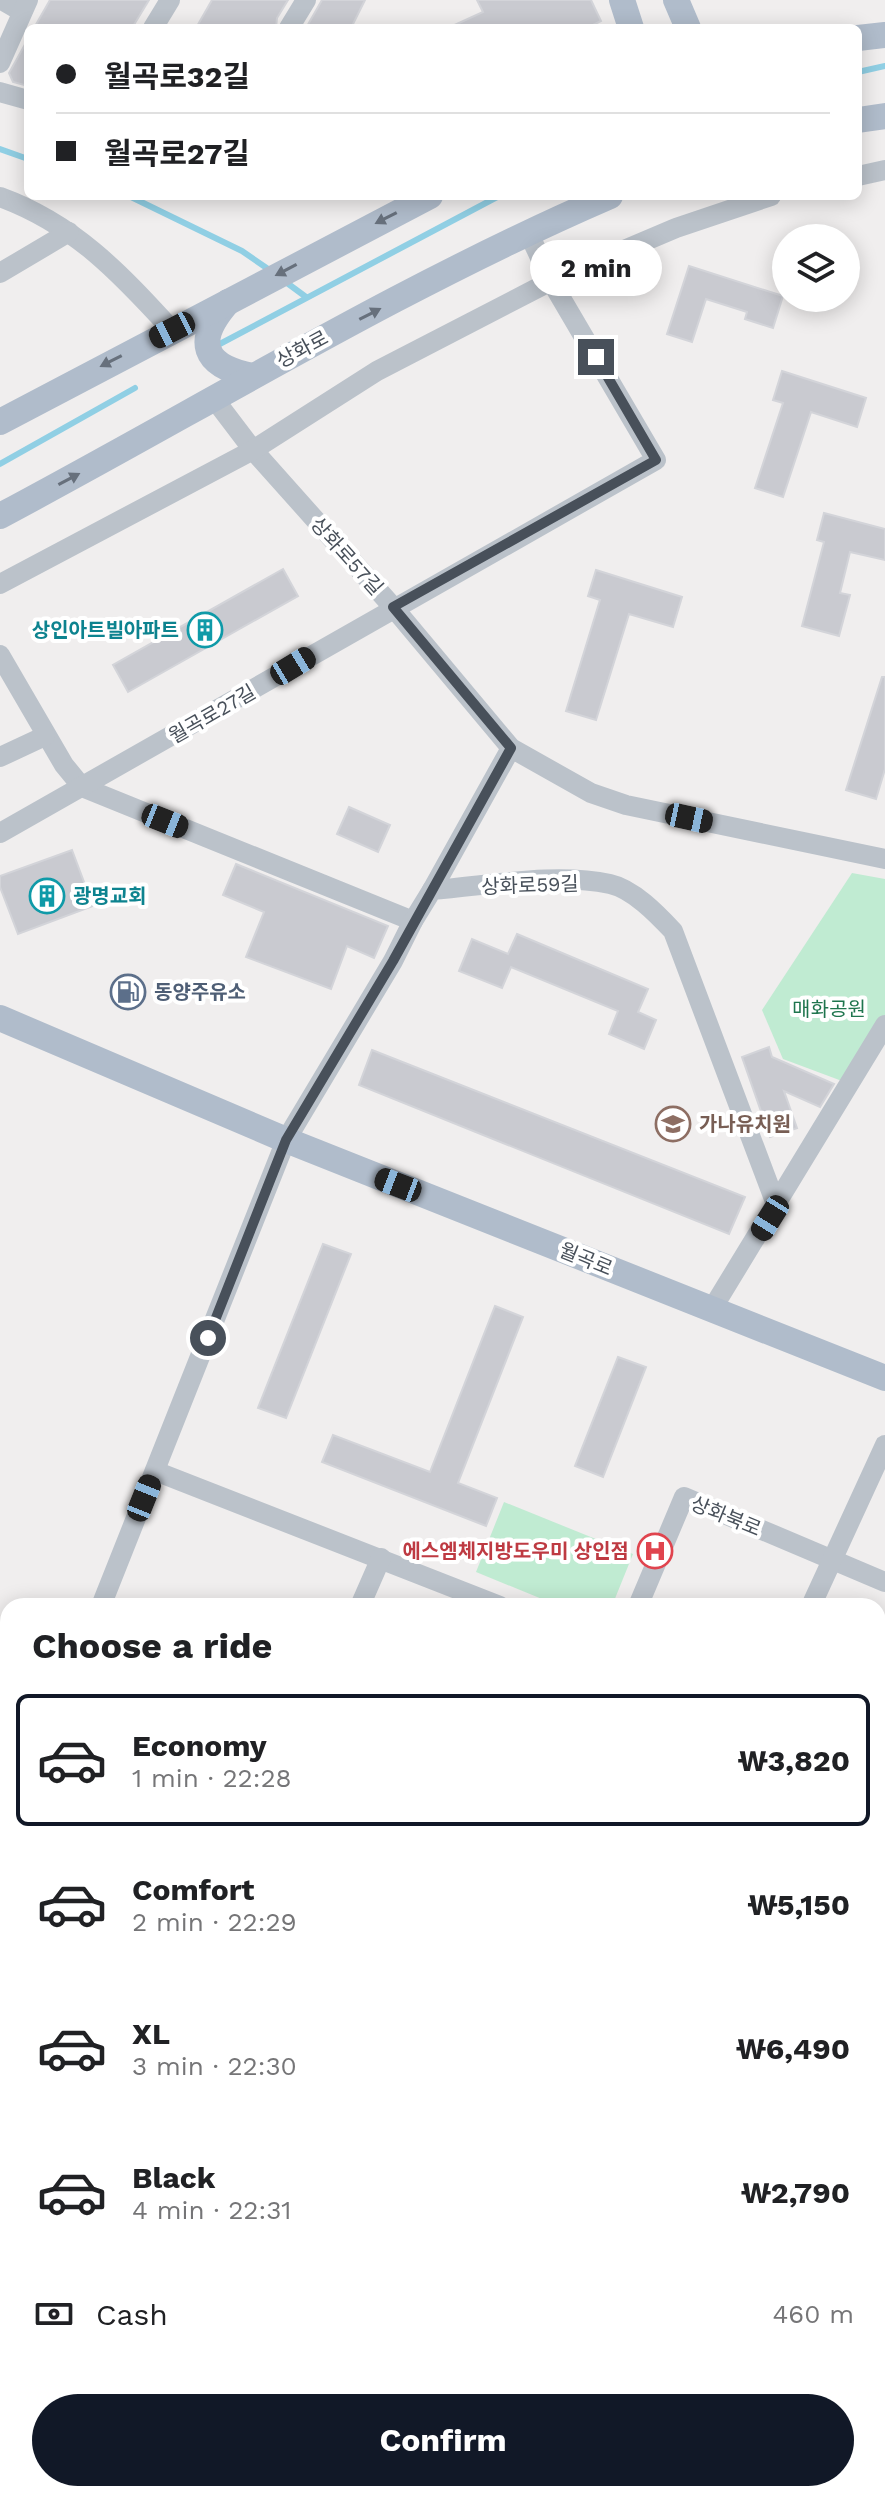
<!DOCTYPE html>
<html lang="en">
<head>
<meta charset="utf-8">
<style>
  :root { --surface:#fff; --page:#f6f6f6; --text:#202124; --muted:#757577; --line:#e0e0e0; --accent:#111827 }
  body { margin:0; font-family:"Work Sans","Noto Sans KR",sans-serif; background:var(--page); color:var(--text); height:100vh; display:flex; flex-direction:column; font-size:30px; white-space:nowrap }
  * { box-sizing:border-box; margin:0 }
  p { font-size:26px; color:var(--muted) }
  .icon { flex:none; width:44px; height:44px; fill:none; stroke:currentColor; stroke-width:2; stroke-linecap:round; stroke-linejoin:round }
  .map { position:relative; flex:1; overflow:hidden }
  .sheet { position:absolute; left:0px; top:1598px; width:886px; height:904px; display:flex; flex-direction:column; background:var(--surface); border-radius:24px 24px 0 0; box-shadow:0 4px 20px #0003 }
  .sheet>* { flex:none }
  .hud { position:absolute; left:24px; top:24px; width:838px; height:176px; border-radius:12px; box-shadow:0 4px 20px #0003; display:grid; align-content:center; height:176px; padding:0 32px; background:var(--surface) }
  .tools { position:absolute; left:772px; top:224px; display:grid; gap:16px }
  .tools a { display:grid; place-items:center; width:88px; height:88px; border-radius:50%; background:var(--surface); box-shadow:0 4px 20px #0003; font-size:40px }
  .end { position:absolute; width:36px; height:36px; margin:-18px; border:10px solid #48505a; background:#fff; box-shadow:0 0 0 4px #fff }
  .from { border-radius:50% }
  .bubble { position:absolute; height:56px; border-radius:28px; background:var(--surface); box-shadow:0 4px 20px #0003; font-size:26px; font-weight:700; line-height:56px; text-align:center }
  .car { position:absolute; width:24px; height:48px; margin:-24px -12px; border-radius:10px; box-shadow:0 0 6px 2px #0007; background:linear-gradient(#222 24%,#8ab4d8 0 40%,#222 0 76%,#8ab4d8 0 86%,#222 0) }
  .hud b { display:flex; align-items:center; gap:28px; height:76px; font-size:30px }
  .hud b+b { border-top:2px solid var(--line) }
  .hud i { width:20px; height:20px; background:var(--text) }
  ul { padding:0; list-style:none }
  li { display:flex; align-items:center; gap:24px; height:132px; margin:0 16px 12px; padding:0 16px; border:4px solid transparent; border-radius:12px }
  li div { flex:1 }
  li b { display:block; font-size:30px }
  li em { font-style:normal; font-weight:700 }
  li.on { border-color:var(--accent) }
  li>.icon { width:72px; height:72px; stroke-width:1.5 }
  h2 { padding:0 32px; font-size:36px; line-height:96px }
  .pay { display:flex; align-items:center; gap:20px; height:88px; padding:0 32px; font-size:30px }
  .pay p { margin-inline-start:auto }
  .button { display:flex; gap:16px; margin-top:auto; padding:16px 32px }
  .button a { flex:1; height:92px; border-radius:48px; background:var(--accent); color:#fff; font-size:32px; font-weight:700; line-height:92px; text-align:center }
  .map>svg:first-child { display:block }
</style>
</head>
<body>
<div class="map">
<svg width="885" height="2502" viewBox="0 0 885 2502">
  <rect width="100%" height="100%" fill="#f0eeee"/>
  <g fill="#c0ebd2">
    <polygon points="852,873 885,879 885,1025 850,1084 783,1059 762,1010"/>
    <polygon points="504,1502 633,1554 612,1606 559,1606 476,1572"/>
  </g>
  <g fill="none" stroke-linecap="round" stroke-linejoin="round">
    <g stroke="#90cfe4" stroke-width="6">
      <polyline points="858,72 885,66"/>
      <polyline points="0,149 28,159"/>
      <polyline points="129,196 242,251 271,271"/>
      <polyline points="283,280 306,297"/>
      <polyline points="216,346 499,196"/>
      <polyline points="0,464 135,388"/>
    </g>
  </g>
  <g fill="#c9cad0" stroke="#d3d4d9" stroke-width="2">
    <polygon points="50,0 149,0 132,28 34,28"/>
    <polygon points="212,0 288,0 277,18 276,28 196,28"/>
    <polygon points="322,0 365,0 351,28 306,28"/>
    <polygon points="477,0 591,0 601,21 587,28 448,28 483,12"/>
    <polygon points="28,39 28,86 13,82 9,73"/>
    <polygon points="689,266 783,296 773,328 745,319 747,312 706,299 692,342 667,334"/>
    <polygon points="782,371 866,398 857,427 811,412 783,497 755,488 783,403 773,400"/>
    <polygon points="824,513 885,529 885,560 850,552 840,593 850,595 839,636 802,626 824,542 817,540"/>
    <polygon points="283,569 298,596 128,692 113,665"/>
    <polygon points="596,570 682,597 673,627 629,614 596,720 566,711 600,600 588,596"/>
    <polygon points="882,677 885,677 885,769 876,799 846,790"/>
    <polygon points="349,807 390,825 378,852 337,834"/>
    <polygon points="72,850 93,906 18,934 0,887 0,876"/>
    <polygon points="236,864 388,926 374,958 347,946 331,989 246,957 264,912 223,895"/>
    <polygon points="517,934 648,989 638,1012 656,1020 644,1049 609,1034 618,1011 511,967 502,988 459,971 472,939 508,954"/>
    <polygon points="769,1047 772,1057 834,1084 820,1107 784,1091 797,1128 770,1137 742,1057"/>
    <polygon points="372,1050 745,1197 729,1234 359,1085"/>
    <polygon points="323,1244 351,1254 286,1418 258,1408"/>
    <polygon points="495,1306 523,1317 458,1483 497,1498 486,1526 322,1462 333,1435 430,1472"/>
    <polygon points="618,1357 646,1367 603,1477 575,1466"/>
  </g>
  <g fill="none" stroke-linecap="round" stroke-linejoin="round">
    <g stroke="#758aa5" stroke-width="32">
      <g id="highway">
        <polyline points="0,2285 8,2297"/>
        <polyline points="0,2321 8,2331"/>
        <polyline points="81,2494 84,2502"/>
        <polyline points="104,2494 108,2502"/>
      </g>
    </g>
    <g stroke="#bbc2ca" stroke-width="20">
      <polyline points="2,0 21,11"/>
      <polyline points="153,28 170,0"/>
      <polyline points="289,28 306,0"/>
      <polyline points="0,63 28,0"/>
      <polyline points="0,92 28,100"/>
      <polyline points="858,176 885,170"/>
      <path d="M0 197C74 224 120 273 172 330"/>
      <polyline points="0,273 69,232"/>
      <polyline points="215,400 253,450 393,607 511,748 591,793 626,805 885,859"/>
      <polyline points="0,584 253,450 377,371 551,281 676,228 771,196"/>
      <path d="M0 655 64 765 82 787 413 921 432 890C488 886 554 872 610 884 633 889 657 914 673 931L777 1207"/>
      <polyline points="0,757 45,736"/>
      <polyline points="0,833 656,460 551,281 529,234"/>
      <polyline points="432,890 511,748"/>
      <polyline points="712,1309 885,1025"/>
      <polyline points="155,1471 500,1606"/>
      <polyline points="101,1606 286,1140 393,961 413,921"/>
      <polyline points="360,1606 381,1558"/>
      <polyline points="638,1606 684,1497 885,1582"/>
      <polyline points="811,1606 885,1445"/>
      <polyline points="878,1758 885,1761"/>
      <polyline points="878,1889 885,1871"/>
      <polyline points="878,1925 885,1928"/>
      <polyline points="878,2084 885,2086"/>
      <polyline points="0,2239 8,2249"/>
      <polyline points="0,2373 8,2392"/>
      <polyline points="52,2494 55,2502"/>
      <polyline points="133,2494 137,2502"/>
      <polyline points="165,2494 168,2502"/>
      <polyline points="280,2502 282,2494"/>
      <polyline points="442,2502 446,2494"/>
      <polyline points="612,2502 615,2494"/>
    </g>
    <g stroke="#b0bccb" stroke-width="26">
      <polyline points="622,0 631,28"/>
      <polyline points="676,0 688,28"/>
      <polyline points="858,38 885,35"/>
      <polyline points="858,120 885,116"/>
      <path d="M228 302C194 341 202 366 253 376"/>
      <polyline points="0,422 430,196"/>
      <path d="M0 516C203 408 399 287 610 196"/>
      <polyline points="0,1018 286,1140 885,1378"/>
      <polyline points="0,1780 8,1783"/>
      <polyline points="863,2494 883,2502"/>
    </g>
    <use href="#highway" stroke="#8a9fb9" stroke-width="30"/>
  </g>
  <defs><path id="oneway-solid" d="M-6-.8H1V-3.2L6.5 0L1 3.2V.8H-6Z" transform="scale(2)"/></defs>
  <g fill="#67707c">
    <use href="#oneway-solid" transform="translate(386 218) rotate(153)"/>
    <use href="#oneway-solid" transform="translate(286 270) rotate(152)"/>
    <use href="#oneway-solid" transform="translate(370 314) rotate(-27)"/>
    <use href="#oneway-solid" transform="translate(111 361) rotate(153)"/>
    <use href="#oneway-solid" transform="translate(69 479) rotate(-28)"/>
  </g>
  <g fill="none" stroke-linecap="round" stroke-linejoin="round">
    <polyline stroke="#48505a" stroke-width="10" points="208,1338 286,1140 393,961 511,748 393,607 656,460 596,357"/>
  </g>
  <defs>
    <g id="building-ring" transform="scale(1.8)"><circle r="9.5" fill="#fff" stroke="#0f9aa8" stroke-width="1.5"/><path d="M-4-6H4V6H1V3H-1V6H-4ZM-2.5-4.3h1.7v1.8h-1.7ZM.8-4.3h1.7v1.8H.8ZM-2.5-1h1.7V.8h-1.7ZM.8-1h1.7V.8H.8Z" fill="#0f9aa8"/></g>
    <g id="fuel-ring" transform="scale(1.8)"><circle r="9.5" fill="#fff" stroke="#5c6f8a" stroke-width="1.5"/><path d="M-5.5-6h7V0h2V4h1.3V-2.5L3-4.5l.8-.8L6-3V5H2.5V1h-1V6h-7ZM-4.2-4.7v3.2H.2V-4.7Z" fill="#5c6f8a"/></g>
    <g id="school-ring" transform="scale(1.8)"><circle r="9.5" fill="#fff" stroke="#8d6e63" stroke-width="1.5"/><path d="M0-5L7-2L0 1L-7-2ZM-4 1L0 2.5L4 1V4Q0 6-4 4Z" fill="#8d6e63"/></g>
    <g id="hospital-ring" transform="scale(1.8)"><circle r="9.5" fill="#fff" stroke="#e0444e" stroke-width="1.5"/><path d="M-5-5h3v3.5h4V-5h3V5h-3V1.5h-4V5h-3Z" fill="#e0444e"/></g>
  </defs>
  <g fill-rule="evenodd">
    <use href="#building-ring" x="205" y="630"/>
    <use href="#building-ring" x="47" y="896"/>
    <use href="#fuel-ring" x="128" y="992"/>
    <use href="#school-ring" x="673" y="1124"/>
    <use href="#hospital-ring" x="655" y="1551"/>
  </g>
  <g text-anchor="middle" dominant-baseline="central" stroke-width="8" stroke-linejoin="round" paint-order="stroke">
    <g font-size="20" fill="#48505a" stroke="#fff">
      <text transform="translate(302 349) rotate(-28)">상화로</text>
      <text transform="translate(347 556) rotate(48)">상화로57길</text>
      <text transform="translate(212 714) rotate(-30)">월곡로27길</text>
      <text transform="translate(530 885) rotate(-2)">상화로59길</text>
      <text transform="translate(586 1259) rotate(22)">월곡로</text>
      <text transform="translate(726 1516) rotate(22)">상화북로</text>
    </g>
    <g font-size="20" font-weight="bold" fill="#0d838f" stroke="#fff" text-anchor="end">
      <text x="179" y="630">상인아트빌아파트</text>
      <text x="73" y="896" text-anchor="start">광명교회</text>
    </g>
    <g font-size="20" font-weight="bold" fill="#4e5e75" stroke="#fff" text-anchor="start">
      <text x="154" y="992">동양주유소</text>
    </g>
    <g font-size="20" fill="#1f754e" stroke="#fff">
      <text x="829" y="1009">매화공원</text>
    </g>
    <g font-size="20" font-weight="bold" fill="#785e54" stroke="#fff" text-anchor="start">
      <text x="699" y="1124">가나유치원</text>
    </g>
    <g font-size="20" font-weight="bold" fill="#be3a42" stroke="#fff" text-anchor="end">
      <text x="629" y="1551">에스엠체지방도우미 상인점</text>
    </g>
  </g>
</svg>
<div class="tools">
<a><svg class="icon" aria-label="layers" viewBox="0 0 24 24"><path d="M12 4l9 5-9 5-9-5zM3 14l9 5 9-5"/></svg></a>
</div>
<i class="end from" style="left:208px;top:1338px"></i>
<i class="end" style="left:596px;top:357px"></i>
<div class="bubble" style="left:530px;top:240px;width:132px">2 min</div>
<i class="car" style="left:172px;top:330px;rotate:243deg"></i>
<i class="car" style="left:293px;top:666px;rotate:59deg"></i>
<i class="car" style="left:689px;top:818px;rotate:102deg"></i>
<i class="car" style="left:165px;top:821px;rotate:112deg"></i>
<i class="car" style="left:398px;top:1185px;rotate:291deg"></i>
<i class="car" style="left:770px;top:1218px;rotate:212deg"></i>
<i class="car" style="left:144px;top:1498px;rotate:22deg"></i>
<div class="hud">
<b><i class="from"></i>월곡로32길</b>
<b><i></i>월곡로27길</b>
</div>
<section class="sheet">
<h2>Choose a ride</h2>
<ul>
<li class="on"><svg class="icon" aria-label="car" viewBox="0 0 24 24"><path d="M5 17H2v-5l4-1 3-4h7l3 4 3 1v5h-3M9 17h6M6 11h13"/><circle cx="7" cy="17" r="2"/><circle cx="17" cy="17" r="2"/></svg><div><b>Economy</b><p>1 min · 22:28</p></div><em>₩3,820</em></li>
<li><svg class="icon" aria-label="car" viewBox="0 0 24 24"><path d="M5 17H2v-5l4-1 3-4h7l3 4 3 1v5h-3M9 17h6M6 11h13"/><circle cx="7" cy="17" r="2"/><circle cx="17" cy="17" r="2"/></svg><div><b>Comfort</b><p>2 min · 22:29</p></div><em>₩5,150</em></li>
<li><svg class="icon" aria-label="car" viewBox="0 0 24 24"><path d="M5 17H2v-5l4-1 3-4h7l3 4 3 1v5h-3M9 17h6M6 11h13"/><circle cx="7" cy="17" r="2"/><circle cx="17" cy="17" r="2"/></svg><div><b>XL</b><p>3 min · 22:30</p></div><em>₩6,490</em></li>
<li><svg class="icon" aria-label="car" viewBox="0 0 24 24"><path d="M5 17H2v-5l4-1 3-4h7l3 4 3 1v5h-3M9 17h6M6 11h13"/><circle cx="7" cy="17" r="2"/><circle cx="17" cy="17" r="2"/></svg><div><b>Black</b><p>4 min · 22:31</p></div><em>₩2,790</em></li>
</ul>
<div class="pay"><svg class="icon" aria-label="cash" viewBox="0 0 24 24"><path d="M3 7h18v10H3z"/><circle cx="12" cy="12" r="2"/></svg>Cash<p>460 m</p></div>
<div class="button"><a>Confirm</a></div>
</section>
</div>
</body>
</html>
